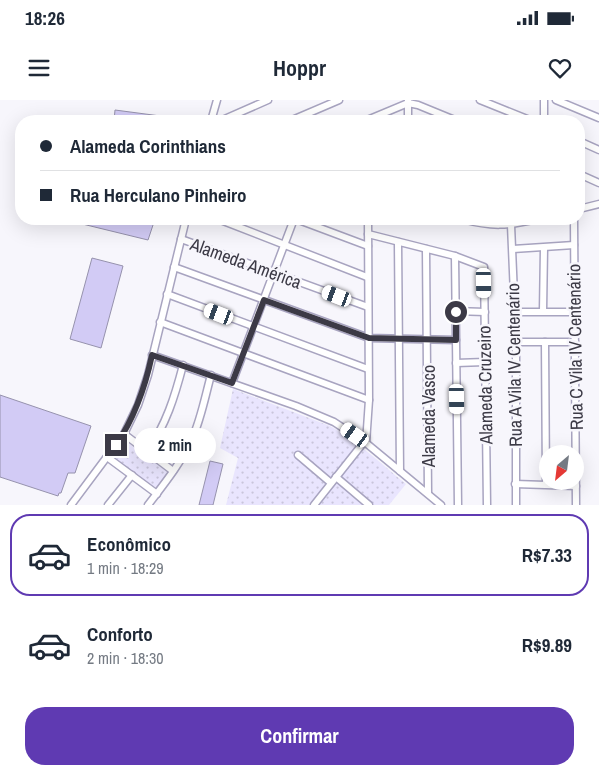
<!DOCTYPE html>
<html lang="pt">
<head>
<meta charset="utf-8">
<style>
  :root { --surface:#fff; --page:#f2f2f3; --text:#1f2937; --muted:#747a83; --line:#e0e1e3; --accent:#5f3ab2 }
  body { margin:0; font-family:"Archivo Narrow",sans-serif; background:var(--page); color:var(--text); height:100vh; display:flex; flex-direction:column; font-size:19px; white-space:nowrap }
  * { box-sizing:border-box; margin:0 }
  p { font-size:16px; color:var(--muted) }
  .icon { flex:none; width:28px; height:28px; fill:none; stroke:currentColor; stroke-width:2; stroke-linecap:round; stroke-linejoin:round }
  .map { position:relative; height:405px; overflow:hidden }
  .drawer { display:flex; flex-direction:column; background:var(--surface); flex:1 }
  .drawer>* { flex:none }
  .hud { position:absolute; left:15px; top:15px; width:570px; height:110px; border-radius:20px; box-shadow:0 5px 20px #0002; display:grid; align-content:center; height:110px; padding:0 25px; background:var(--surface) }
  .needle { width:32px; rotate:208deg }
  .tools { position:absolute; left:539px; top:345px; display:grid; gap:10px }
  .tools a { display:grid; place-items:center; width:45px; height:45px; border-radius:50%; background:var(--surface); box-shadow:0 5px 20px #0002; font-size:25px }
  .end { position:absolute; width:22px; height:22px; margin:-11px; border:6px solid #3c3a46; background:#fff; box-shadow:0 0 0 2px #fff }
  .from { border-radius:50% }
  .bubble { position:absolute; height:35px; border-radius:18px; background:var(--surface); box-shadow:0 5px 20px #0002; font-size:16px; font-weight:700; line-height:35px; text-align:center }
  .car { position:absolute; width:15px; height:30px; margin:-15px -8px; border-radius:6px; box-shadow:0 0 4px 1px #0007; background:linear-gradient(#fff 24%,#345 0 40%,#fff 0 76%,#345 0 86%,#fff 0) }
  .hud b { display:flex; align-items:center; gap:18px; height:48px; font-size:19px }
  .hud b+b { border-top:1px solid var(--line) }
  .hud i { width:12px; height:12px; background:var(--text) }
  ul { padding:9px 0 0; list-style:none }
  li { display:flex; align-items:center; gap:15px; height:82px; margin:0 10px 8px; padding:0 15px; border:2px solid transparent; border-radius:20px }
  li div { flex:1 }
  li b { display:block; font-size:19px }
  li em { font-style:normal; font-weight:700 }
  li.current { border-color:var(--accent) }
  li>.icon { width:45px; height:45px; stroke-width:1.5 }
  .primary-button { display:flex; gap:10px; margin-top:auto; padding:10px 25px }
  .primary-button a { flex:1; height:58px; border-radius:20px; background:var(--accent); color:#fff; font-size:20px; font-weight:700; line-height:58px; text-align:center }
  .status { display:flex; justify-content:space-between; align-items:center; height:35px; padding:0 25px; background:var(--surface); direction:ltr }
  .status svg { height:14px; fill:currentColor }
  header { display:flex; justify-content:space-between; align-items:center; height:65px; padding:0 25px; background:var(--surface); font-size:22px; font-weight:700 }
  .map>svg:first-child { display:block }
</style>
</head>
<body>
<div class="status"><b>18:26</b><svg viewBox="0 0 49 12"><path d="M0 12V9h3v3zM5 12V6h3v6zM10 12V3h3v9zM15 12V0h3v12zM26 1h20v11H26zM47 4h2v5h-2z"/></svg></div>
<header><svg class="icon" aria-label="menu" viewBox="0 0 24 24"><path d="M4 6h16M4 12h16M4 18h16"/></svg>Hoppr<svg class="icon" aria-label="heart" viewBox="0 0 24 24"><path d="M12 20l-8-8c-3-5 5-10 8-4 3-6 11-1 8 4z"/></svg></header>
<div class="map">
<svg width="599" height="405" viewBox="0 0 599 405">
  <defs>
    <pattern id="grass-dots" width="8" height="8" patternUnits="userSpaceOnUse" patternTransform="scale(1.25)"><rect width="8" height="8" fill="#e9e5fe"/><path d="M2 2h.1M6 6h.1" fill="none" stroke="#c9c5db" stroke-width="1.8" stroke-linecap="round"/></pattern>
  </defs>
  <rect width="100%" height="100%" fill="#f7f6fc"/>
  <g fill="url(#grass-dots)">
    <path d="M233 289 330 326C358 341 381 364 406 384L389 405H226L238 358 220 348Z"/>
    <polygon points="124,340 167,372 157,388 133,373 109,355"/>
  </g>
  <g fill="#d2cbf5" stroke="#9692ad">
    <polygon points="115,10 168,17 168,21 114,21"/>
    <polygon points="66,119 155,119 148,140 66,120"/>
    <polygon points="92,158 123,166 101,248 70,239"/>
    <polygon points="0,295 91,326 75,373 68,373 61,393 59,393 58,396 0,377"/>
    <polygon points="210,361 223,364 213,405 199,405"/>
  </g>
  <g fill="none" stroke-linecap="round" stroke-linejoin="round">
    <g stroke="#a8a4c0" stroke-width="9">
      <g id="minor">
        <polyline points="480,0 532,21"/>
        <polyline points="544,0 544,21"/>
        <polyline points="556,0 599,18"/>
        <polyline points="211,21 217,0"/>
        <polyline points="220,21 268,0"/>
        <polyline points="290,21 339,0"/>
        <polyline points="365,21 408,3 418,5 457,21"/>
        <polyline points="408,21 408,0"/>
        <polyline points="579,41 599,50"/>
        <polyline points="579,74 599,83"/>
        <polyline points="579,109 599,104"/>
        <polyline points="218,119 367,177"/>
        <polyline points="296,119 368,146"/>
        <path d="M462 119C492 127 507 126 537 119"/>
        <polyline points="574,119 576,405"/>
        <polyline points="511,125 516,242 516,405"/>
        <polyline points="368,134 455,156 484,167 487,405"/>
        <polyline points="181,139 368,207"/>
        <polyline points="398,142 400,371"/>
        <polyline points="426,149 428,393"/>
        <polyline points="513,149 574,145"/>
        <polyline points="455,156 458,405"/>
        <polyline points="174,167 369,238 456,240"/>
        <polyline points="167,194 368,269"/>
        <polyline points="455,211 485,212"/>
        <polyline points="543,211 544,148"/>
        <polyline points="514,212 575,212"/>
        <polyline points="160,222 369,300"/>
        <polyline points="516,242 575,242"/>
        <polyline points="545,242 546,384"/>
        <polyline points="152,255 296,306 334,322 366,343 441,405"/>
        <polyline points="456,263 485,262"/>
        <polyline points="232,283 294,119"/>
        <polyline points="124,334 173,371"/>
        <polyline points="366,343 369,300 368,119"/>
        <path d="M147 352C166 325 175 296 183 265"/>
        <polyline points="298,355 331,383"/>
        <polyline points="107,357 157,394"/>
        <polyline points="336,377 369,405"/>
        <polyline points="515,384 576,386"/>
        <polyline points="71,405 124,334 138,305 148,275 186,119"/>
        <polyline points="108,405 132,375"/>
        <path d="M148 405C164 384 181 363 192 339 201 319 205 297 211 275"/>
        <polyline points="314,405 364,342"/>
      </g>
    </g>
    <use href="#minor" stroke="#fff" stroke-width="6"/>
  </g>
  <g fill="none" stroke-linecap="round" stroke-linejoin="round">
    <path stroke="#3c3a46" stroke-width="6" d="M116 345C135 317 145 288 152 255L232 283 264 200 369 238 456 240V212"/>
  </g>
  <g text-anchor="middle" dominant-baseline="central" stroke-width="5" stroke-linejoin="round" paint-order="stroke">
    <g font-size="18" fill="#3c3a46" stroke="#f7f6fc">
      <text transform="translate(246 163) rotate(20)">Alameda América</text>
      <text transform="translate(575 247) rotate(-91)">Rua C Vila IV Centenário</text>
      <text transform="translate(514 265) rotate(-91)">Rua A Vila IV Centenário</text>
      <text transform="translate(485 285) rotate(-91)">Alameda Cruzeiro</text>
      <text transform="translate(428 316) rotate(-90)">Alameda Vasco</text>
    </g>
  </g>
</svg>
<div class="tools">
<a><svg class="needle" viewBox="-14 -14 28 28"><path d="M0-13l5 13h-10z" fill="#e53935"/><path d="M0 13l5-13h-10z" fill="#747a83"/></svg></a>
</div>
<i class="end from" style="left:456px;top:212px"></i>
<i class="end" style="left:116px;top:345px"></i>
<div class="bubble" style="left:134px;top:328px;width:82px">2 min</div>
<i class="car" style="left:484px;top:183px;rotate:179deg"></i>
<i class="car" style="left:337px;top:196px;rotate:291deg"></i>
<i class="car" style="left:219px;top:214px;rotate:291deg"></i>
<i class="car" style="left:457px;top:299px;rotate:179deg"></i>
<i class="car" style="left:355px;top:335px;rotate:305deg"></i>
<div class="hud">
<b><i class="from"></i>Alameda Corinthians</b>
<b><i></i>Rua Herculano Pinheiro</b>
</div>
</div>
<section class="drawer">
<ul>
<li class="current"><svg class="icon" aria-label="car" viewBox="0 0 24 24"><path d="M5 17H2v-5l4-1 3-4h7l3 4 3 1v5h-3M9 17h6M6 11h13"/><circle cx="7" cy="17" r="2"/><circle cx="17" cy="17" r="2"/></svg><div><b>Econômico</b><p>1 min · 18:29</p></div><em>R$7.33</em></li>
<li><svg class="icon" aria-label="car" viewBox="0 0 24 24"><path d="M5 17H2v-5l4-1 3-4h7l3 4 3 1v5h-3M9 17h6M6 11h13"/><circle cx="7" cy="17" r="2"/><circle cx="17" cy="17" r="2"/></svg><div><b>Conforto</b><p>2 min · 18:30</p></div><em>R$9.89</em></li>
</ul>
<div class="primary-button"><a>Confirmar</a></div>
</section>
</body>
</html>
